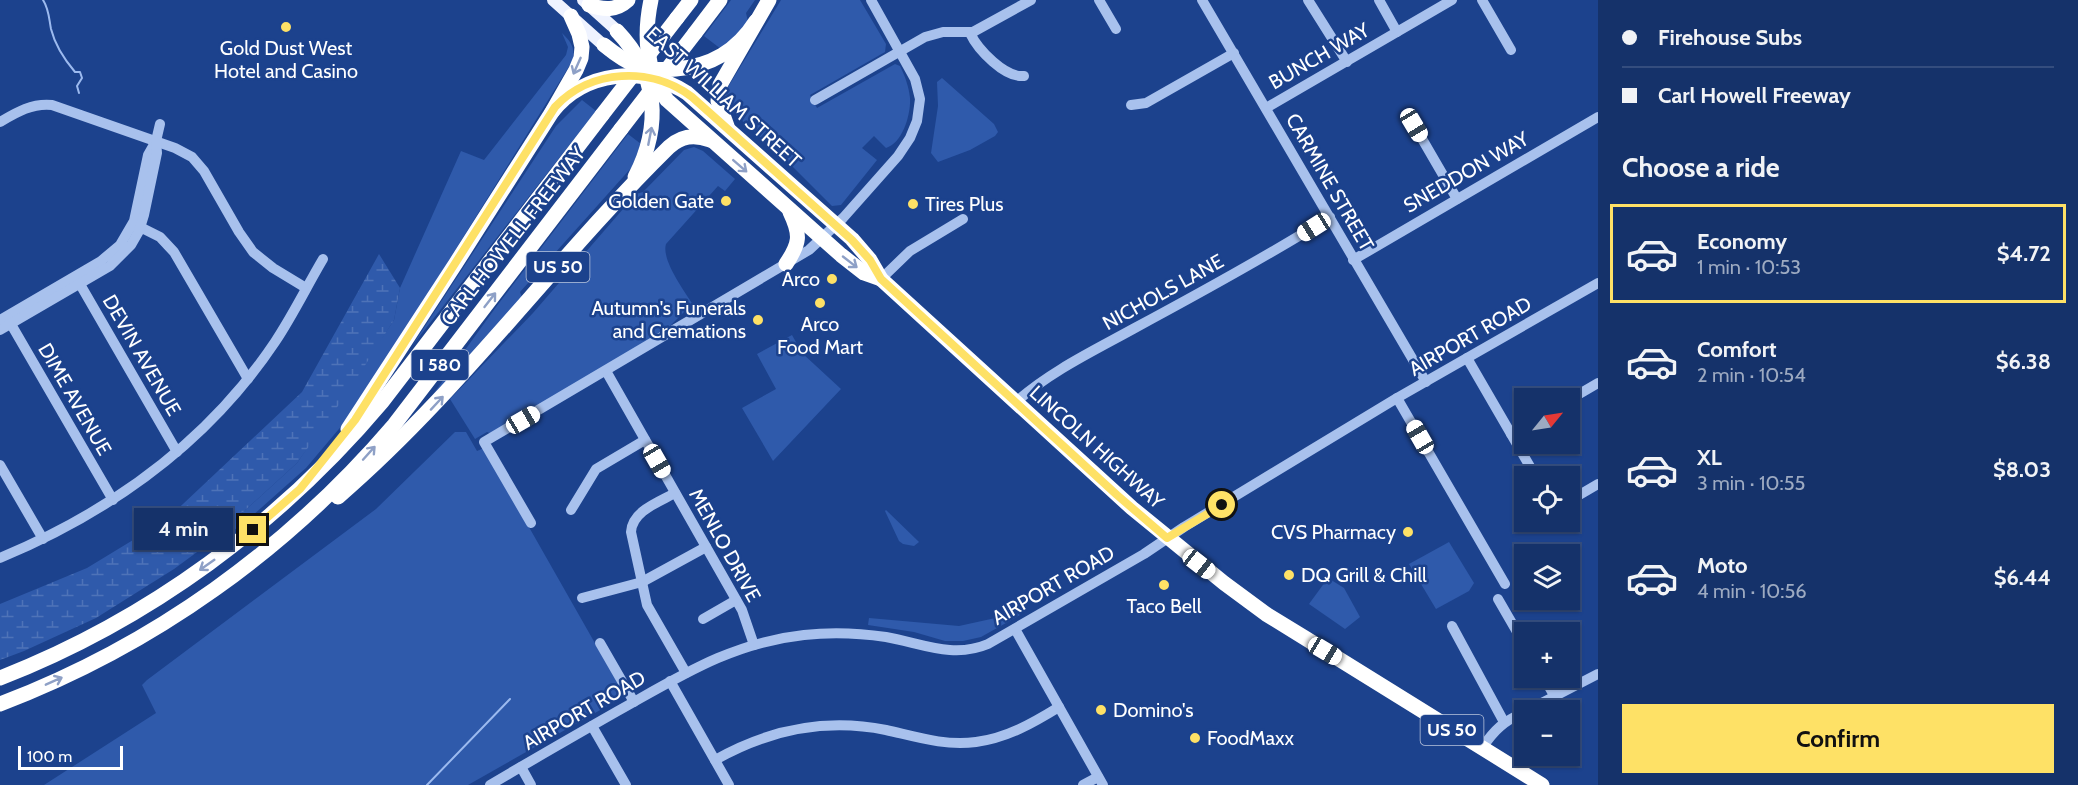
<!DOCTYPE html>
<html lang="en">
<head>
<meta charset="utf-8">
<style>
  :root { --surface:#15326a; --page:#223e72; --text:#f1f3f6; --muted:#9daac1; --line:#344d7e; --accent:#fee166 }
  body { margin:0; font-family:Cabin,sans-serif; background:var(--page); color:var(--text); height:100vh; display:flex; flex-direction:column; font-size:22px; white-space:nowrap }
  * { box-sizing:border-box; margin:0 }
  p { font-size:20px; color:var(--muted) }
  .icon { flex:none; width:33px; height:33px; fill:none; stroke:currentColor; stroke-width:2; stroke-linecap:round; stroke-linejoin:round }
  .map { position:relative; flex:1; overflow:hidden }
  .side { display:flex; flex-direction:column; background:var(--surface); width:480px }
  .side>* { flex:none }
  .top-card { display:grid; align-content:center; height:132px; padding:0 24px; background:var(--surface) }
  .needle { width:39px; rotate:60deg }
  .controls { position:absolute; left:1514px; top:388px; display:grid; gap:12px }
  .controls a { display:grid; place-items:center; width:66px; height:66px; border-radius:0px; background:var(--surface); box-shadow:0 2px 4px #0004,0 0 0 2px var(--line); font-size:30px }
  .scale { position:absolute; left:18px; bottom:15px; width:105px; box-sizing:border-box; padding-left:6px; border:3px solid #fff; border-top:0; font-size:16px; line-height:21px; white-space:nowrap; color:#fff; -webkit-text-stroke:4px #1c428d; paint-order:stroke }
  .end { position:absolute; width:27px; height:27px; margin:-14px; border:8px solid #fee166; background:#111; box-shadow:0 0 0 3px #111 }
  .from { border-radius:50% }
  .bubble { position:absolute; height:42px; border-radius:0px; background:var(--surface); box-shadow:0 2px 4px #0004,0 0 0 2px var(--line); font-size:20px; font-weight:800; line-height:42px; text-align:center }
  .car { position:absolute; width:18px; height:36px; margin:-18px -9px; border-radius:8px; box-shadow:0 0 4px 2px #0007; background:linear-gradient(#fff 24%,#345 0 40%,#fff 0 76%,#345 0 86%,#fff 0) }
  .top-card b { display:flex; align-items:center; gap:21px; height:57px; font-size:22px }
  .top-card b+b { border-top:2px solid var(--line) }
  .top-card i { width:15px; height:15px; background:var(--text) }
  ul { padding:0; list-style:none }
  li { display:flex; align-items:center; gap:18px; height:99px; margin:0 12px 9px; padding:0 12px; border:3px solid transparent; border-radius:0px }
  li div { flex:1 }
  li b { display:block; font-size:22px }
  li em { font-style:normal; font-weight:800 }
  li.on { border-color:var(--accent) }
  li>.icon { width:54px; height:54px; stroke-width:1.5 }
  h2 { padding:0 24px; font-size:27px; line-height:72px }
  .primary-button { display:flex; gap:12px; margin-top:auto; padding:12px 24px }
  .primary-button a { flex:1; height:69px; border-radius:0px; background:var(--accent); color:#111; font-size:24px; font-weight:800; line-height:69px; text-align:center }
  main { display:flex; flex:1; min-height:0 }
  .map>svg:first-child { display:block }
</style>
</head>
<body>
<main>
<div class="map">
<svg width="1598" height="785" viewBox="0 0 1598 785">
  <defs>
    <pattern id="wetland-marsh" width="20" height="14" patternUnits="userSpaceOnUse" patternTransform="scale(1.5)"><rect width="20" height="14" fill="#2f5aab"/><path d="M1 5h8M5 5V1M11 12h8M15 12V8" fill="none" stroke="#4e73b8"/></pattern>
  </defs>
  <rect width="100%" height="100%" fill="#1c428d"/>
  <g fill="#2f5aab">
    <polygon points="731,0 755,0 746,13 748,22 736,37 721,49 704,36"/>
    <path d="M781 0H860L886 44 885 52 810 95 817 108 895 64 900 66C905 76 909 87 910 98 911 114 903 143 886 148L874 136 862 148 877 160 841 205 832 206 783 157 731 111C727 103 726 96 728 87Z"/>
    <path d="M562 33C571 42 575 47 573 60L384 365 344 423 306 468 252 516 212 548 208 544 297 463 394 320 400 288 461 151 484 160 566 55 568 47Z"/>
    <polygon points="942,78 994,124 998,132 995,136 970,150 938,162 931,153 938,106 937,82"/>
    <polygon points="582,100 596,111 412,346 556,126"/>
    <polygon points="628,134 641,144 632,167 520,292 522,297 453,376 434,393 496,307"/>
    <path d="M694 147 703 151 735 179 725 191 718 186 666 244C661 260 685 292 694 306L685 311 661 335 492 434 487 432 475 439 450 399 533 313 636 194 643 192 684 150Z"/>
    <polygon points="792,335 802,353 841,389 773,461 742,408 776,389 757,354"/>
    <polygon points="455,432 466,432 477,451 484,448 625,696 468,785 44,785 156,713 142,685 147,680 376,509"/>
    <polygon points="886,510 919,542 914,546 903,544 899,541 885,511"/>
    <polygon points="1449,542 1474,583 1469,591 1436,609 1409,564"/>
    <polygon points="1328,578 1344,588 1360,617 1345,629 1309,604"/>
    <polygon points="1015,610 1020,615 981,637 963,641 945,641 914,632 868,625 869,618 959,626 1000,617"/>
  </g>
  <polygon fill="url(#wetland-marsh)" points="379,254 400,288 394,320 348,392 297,463 208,544 174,569 96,618 24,651 0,660 0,604 87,568 166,520 302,392"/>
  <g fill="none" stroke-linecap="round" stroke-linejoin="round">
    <g stroke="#9cbaef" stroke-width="2">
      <path d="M43 0C49 9 49 19 51 29 55 45 64 59 75 72H80L82 78 77 86 79 93"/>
      <polyline points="427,785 510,699"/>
    </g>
    <g stroke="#a8c1ed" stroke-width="10">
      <polyline points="1099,0 1116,29"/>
      <polyline points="1202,0 1426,382"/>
      <polyline points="1308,0 1347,62"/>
      <polyline points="1379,0 1397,32"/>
      <polyline points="1482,0 1511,50"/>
      <path d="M970 33C978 50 1005 78 1024 76"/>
      <polyline points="815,100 925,37 943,32 973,32 1031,0"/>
      <polyline points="1131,105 1146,103 1234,53"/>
      <polyline points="1266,108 1452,0"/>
      <path d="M0 122C17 112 32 103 52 105L175 148 192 157 204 171 239 232 253 252 273 268 306 288"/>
      <polyline points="1414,125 1457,199"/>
      <polyline points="136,225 160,237 174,252 248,379"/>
      <polyline points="1353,260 1598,117"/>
      <polyline points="77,279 177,452"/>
      <polyline points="881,279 910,251 963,219"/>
      <polyline points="8,319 113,500"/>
      <polyline points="0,320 101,261 120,245 134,221 148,155 156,141"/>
      <polyline points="0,330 110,266 131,245 139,231 144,215 157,153 156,141 160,124"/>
      <polyline points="1467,358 1536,477"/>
      <polyline points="606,371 742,610 754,645"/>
      <polyline points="1397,398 1505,584"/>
      <polyline points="1569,400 1598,383"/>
      <path d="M1016 402C1049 372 1095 350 1133 329 1200 293 1266 257 1330 217"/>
      <polyline points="1511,434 1524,426"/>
      <polyline points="0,465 43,539"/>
      <path d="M675 493C659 502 632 511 631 532L647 605 686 673"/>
      <polyline points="1569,501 1598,484"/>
      <polyline points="571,510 596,469 645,440"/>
      <polyline points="531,523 484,442 809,250 843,218 898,156 910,138 917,121 920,99 915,79 871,0"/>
      <path d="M0 558C110 512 208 442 275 342 293 315 307 286 323 259"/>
      <polyline points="582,598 642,582 706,547"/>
      <polyline points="1498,599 1524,644"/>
      <polyline points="703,619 736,600"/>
      <polyline points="1452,626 1504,722"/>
      <polyline points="1015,629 1103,785"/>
      <polyline points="600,643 634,702"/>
      <polyline points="1544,678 1555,697"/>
      <polyline points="670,681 729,785"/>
      <polyline points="1526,711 1598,674"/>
      <polyline points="592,726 626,785"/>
      <path d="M1482 748C1495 729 1503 722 1524 712"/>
      <path d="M715 760C768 730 826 718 886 730 917 737 944 746 976 742 1007 738 1033 723 1059 707"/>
      <polyline points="521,767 531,785"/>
      <path d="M490 785C532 760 574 736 616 712 679 677 730 643 804 635 830 632 859 633 886 637 921 643 953 659 988 644L1144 554 1184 527 1397 398 1598 283"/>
      <polyline points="1083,785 1098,777"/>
    </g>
    <g stroke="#eff3ff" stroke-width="12">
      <polyline points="553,0 610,51"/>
      <polyline points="583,0 622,35"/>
    </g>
    <g stroke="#fff" stroke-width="15">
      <path d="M651 0C644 33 645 72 667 100L841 255 864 273 881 279"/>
      <path d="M589 5C604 10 616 11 628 0"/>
      <polyline points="677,18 691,0"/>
      <path d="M617 31C658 74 662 125 635 177"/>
      <polyline points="695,33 720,0"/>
      <path d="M604 45C615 54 626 62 639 67 651 70 664 70 676 69 711 66 737 51 756 21"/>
      <path d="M552 112C584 71 644 65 687 93L852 239 870 260 881 279 1132 508 1224 583 1266 614 1305 638 1542 785"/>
      <polyline points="727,126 718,101 720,85 769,0"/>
      <path d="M786 264C800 243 801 235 790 212"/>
      <polyline points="348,429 456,263 552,112 576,70 581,58 582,47 579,34 571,16"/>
      <path d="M338 497C460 392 554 260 669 147 681 136 694 134 710 140"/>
      <path d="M0 678C149 620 280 523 382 402L602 115"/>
      <path d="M0 704C153 646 288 549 394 425L621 129"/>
    </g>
    <g stroke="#fff" stroke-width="15">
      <polyline points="602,115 677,18"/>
      <polyline points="621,129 695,33"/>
    </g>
  </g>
  <defs><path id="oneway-shaft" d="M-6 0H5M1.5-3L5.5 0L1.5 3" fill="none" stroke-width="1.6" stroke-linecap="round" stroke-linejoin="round" transform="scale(1.5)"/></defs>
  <g stroke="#8ea0c6">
    <use href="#oneway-shaft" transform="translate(577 66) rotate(114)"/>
    <use href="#oneway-shaft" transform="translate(650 136) rotate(-79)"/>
    <use href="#oneway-shaft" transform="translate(740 166) rotate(41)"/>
    <use href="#oneway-shaft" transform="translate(850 262) rotate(38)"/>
    <use href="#oneway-shaft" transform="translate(490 300) rotate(-52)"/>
    <use href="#oneway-shaft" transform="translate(437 403) rotate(-47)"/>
    <use href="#oneway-shaft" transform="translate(369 453) rotate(-48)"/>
    <use href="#oneway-shaft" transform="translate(207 565) rotate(145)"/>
    <use href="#oneway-shaft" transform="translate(54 681) rotate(-24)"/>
  </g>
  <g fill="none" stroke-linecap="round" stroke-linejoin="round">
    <path stroke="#fee166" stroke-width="8" d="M253 530 300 489 355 420 555 107C590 69 651 66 692 97L852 240 870 260 881 279 1117 495 1167 538 1222 505"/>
  </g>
  <g fill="#fee166" stroke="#1c428d" stroke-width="2">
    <circle cx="286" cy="27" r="6"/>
    <circle cx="726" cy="201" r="6"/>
    <circle cx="913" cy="204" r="6"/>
    <circle cx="832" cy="279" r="6"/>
    <circle cx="820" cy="303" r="6"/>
    <circle cx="758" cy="320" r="6"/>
    <circle cx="1408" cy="532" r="6"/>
    <circle cx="1289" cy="575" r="6"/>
    <circle cx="1164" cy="585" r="6"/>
    <circle cx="1101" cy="710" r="6"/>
    <circle cx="1195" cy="738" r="6"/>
  </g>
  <g text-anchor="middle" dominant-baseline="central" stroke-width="5" stroke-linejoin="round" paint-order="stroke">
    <g fill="#1c428d" stroke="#bbc6dd" stroke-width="1.5">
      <rect x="526.5" y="252" width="63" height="30" rx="4.5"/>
      <rect x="411.5" y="350" width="57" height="30" rx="4.5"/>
      <rect x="1420.5" y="715" width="63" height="30" rx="4.5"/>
    </g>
    <g font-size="18" font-weight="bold" fill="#fff">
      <text x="558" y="267">US 50</text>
      <text x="440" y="365">I 580</text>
      <text x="1452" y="730">US 50</text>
    </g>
    <g font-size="20" fill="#fff" stroke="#1c428d" text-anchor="end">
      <text x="286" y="48" text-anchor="middle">Gold Dust West<tspan x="286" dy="23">Hotel and Casino</tspan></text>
      <text x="714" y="201">Golden Gate</text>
      <text x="925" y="204" text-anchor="start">Tires Plus</text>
      <text x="820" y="279">Arco</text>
      <text x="746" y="308">Autumn's Funerals<tspan x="746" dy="23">and Cremations</tspan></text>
      <text x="820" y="324" text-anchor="middle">Arco<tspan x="820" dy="23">Food Mart</tspan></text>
      <text x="1396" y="532">CVS Pharmacy</text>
      <text x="1301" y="575" text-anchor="start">DQ Grill &amp; Chill</text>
      <text x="1164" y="606" text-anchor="middle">Taco Bell</text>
      <text x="1113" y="710" text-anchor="start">Domino's</text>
      <text x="1207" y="738" text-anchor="start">FoodMaxx</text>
    </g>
    <g font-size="20" fill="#fff" stroke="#1c428d">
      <text transform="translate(1319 56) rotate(-30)">BUNCH WAY</text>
      <text transform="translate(724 97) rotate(42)">EAST WILLIAM STREET</text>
      <text transform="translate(1466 172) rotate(-30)">SNEDDON WAY</text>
      <text transform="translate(1330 182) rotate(60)">CARMINE STREET</text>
      <text transform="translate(513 236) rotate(-52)">CARL HOWELL FREEWAY</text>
      <text transform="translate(1163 292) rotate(-29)">NICHOLS LANE</text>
      <text transform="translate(1470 336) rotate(-30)">AIRPORT ROAD</text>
      <text transform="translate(142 355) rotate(60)">DEVIN AVENUE</text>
      <text transform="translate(75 399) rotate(60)">DIME AVENUE</text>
      <text transform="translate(1097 447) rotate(42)">LINCOLN HIGHWAY</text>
      <text transform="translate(725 545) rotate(61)">MENLO DRIVE</text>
      <text transform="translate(1053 585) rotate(-30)">AIRPORT ROAD</text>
      <text transform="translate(584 710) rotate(-30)">AIRPORT ROAD</text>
    </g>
  </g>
</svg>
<div class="controls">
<a><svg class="needle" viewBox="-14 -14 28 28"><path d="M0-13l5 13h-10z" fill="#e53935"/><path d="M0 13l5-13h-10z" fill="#9daac1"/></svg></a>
<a><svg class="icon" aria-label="locate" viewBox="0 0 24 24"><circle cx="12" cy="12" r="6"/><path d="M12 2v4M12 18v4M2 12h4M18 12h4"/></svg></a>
<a><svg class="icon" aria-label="layers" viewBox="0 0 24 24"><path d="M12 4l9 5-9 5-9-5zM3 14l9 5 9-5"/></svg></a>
<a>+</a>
<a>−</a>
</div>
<div class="scale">100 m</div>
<i class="end from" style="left:1222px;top:505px"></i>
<i class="end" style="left:253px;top:530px"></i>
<div class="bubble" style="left:134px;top:508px;width:99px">4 min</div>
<i class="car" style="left:1414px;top:125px;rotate:149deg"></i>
<i class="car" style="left:1314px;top:227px;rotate:238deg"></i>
<i class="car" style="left:523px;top:420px;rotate:60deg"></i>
<i class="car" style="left:1420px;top:437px;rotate:330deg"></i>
<i class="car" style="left:657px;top:461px;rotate:150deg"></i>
<i class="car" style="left:1199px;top:564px;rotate:128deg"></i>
<i class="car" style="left:1325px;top:651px;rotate:121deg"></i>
</div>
<section class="side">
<div class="top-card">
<b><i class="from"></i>Firehouse Subs</b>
<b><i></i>Carl Howell Freeway</b>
</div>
<h2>Choose a ride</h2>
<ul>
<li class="on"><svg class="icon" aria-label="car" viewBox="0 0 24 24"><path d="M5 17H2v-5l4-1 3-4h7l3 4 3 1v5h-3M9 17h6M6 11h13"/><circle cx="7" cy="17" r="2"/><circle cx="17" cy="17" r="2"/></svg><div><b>Economy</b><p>1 min · 10:53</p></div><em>$4.72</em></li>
<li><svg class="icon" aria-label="car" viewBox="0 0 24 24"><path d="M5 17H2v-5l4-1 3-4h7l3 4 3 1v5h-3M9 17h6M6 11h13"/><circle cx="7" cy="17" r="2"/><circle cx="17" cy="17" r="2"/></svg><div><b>Comfort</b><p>2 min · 10:54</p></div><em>$6.38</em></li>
<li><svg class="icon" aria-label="car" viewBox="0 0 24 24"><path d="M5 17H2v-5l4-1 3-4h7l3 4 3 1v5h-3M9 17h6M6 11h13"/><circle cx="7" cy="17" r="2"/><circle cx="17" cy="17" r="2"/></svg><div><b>XL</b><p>3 min · 10:55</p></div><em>$8.03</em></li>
<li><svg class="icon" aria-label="car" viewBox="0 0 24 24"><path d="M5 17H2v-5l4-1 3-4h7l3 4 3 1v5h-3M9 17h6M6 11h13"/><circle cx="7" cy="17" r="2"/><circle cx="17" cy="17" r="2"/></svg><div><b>Moto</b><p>4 min · 10:56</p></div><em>$6.44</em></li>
</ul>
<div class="primary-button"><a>Confirm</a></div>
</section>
</main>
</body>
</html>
